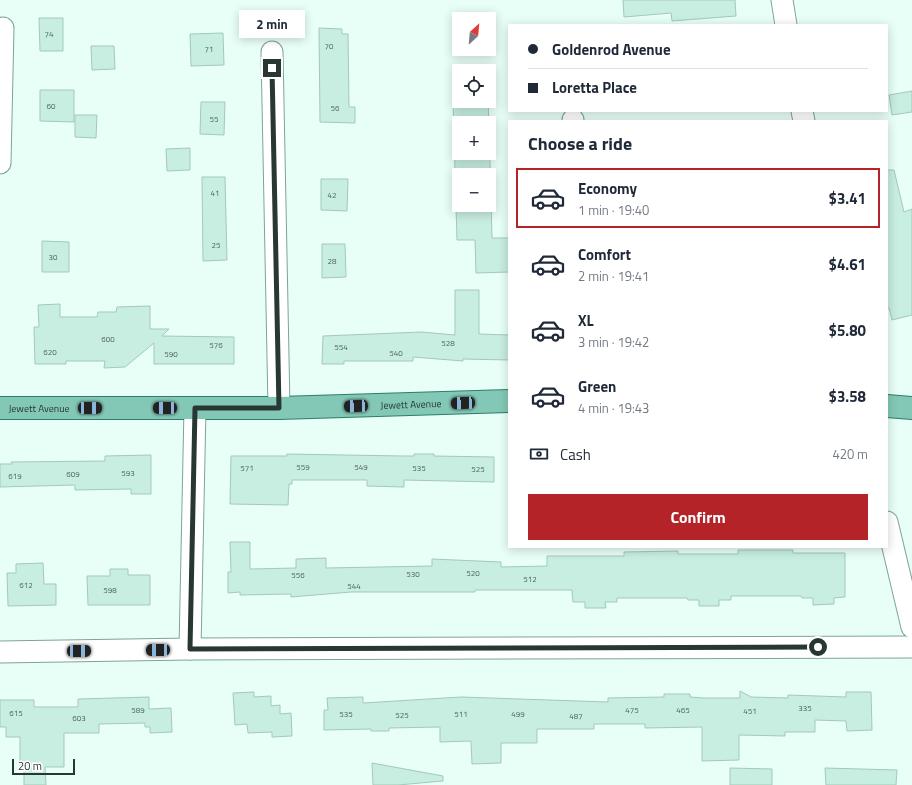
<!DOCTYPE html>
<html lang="en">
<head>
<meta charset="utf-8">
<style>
  :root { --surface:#fff; --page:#f2f2f3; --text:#1f2937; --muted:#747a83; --line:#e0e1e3; --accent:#b42328 }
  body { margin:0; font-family:"Titillium Web",sans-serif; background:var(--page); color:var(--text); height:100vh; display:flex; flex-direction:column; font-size:15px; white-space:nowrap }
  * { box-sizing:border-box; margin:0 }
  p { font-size:13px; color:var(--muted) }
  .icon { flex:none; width:22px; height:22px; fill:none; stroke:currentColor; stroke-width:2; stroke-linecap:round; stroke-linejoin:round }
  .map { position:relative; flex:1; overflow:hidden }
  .sheet { position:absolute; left:508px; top:120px; width:380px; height:428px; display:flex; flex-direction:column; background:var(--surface); border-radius:0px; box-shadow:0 2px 10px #0003 }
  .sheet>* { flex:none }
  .hud { position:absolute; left:508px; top:24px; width:380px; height:88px; border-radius:0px; box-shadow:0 2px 10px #0003; display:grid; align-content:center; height:88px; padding:0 20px; background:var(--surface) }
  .needle { width:26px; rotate:26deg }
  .fabs { position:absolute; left:452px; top:12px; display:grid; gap:8px }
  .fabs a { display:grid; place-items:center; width:44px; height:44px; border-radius:0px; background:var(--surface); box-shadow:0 2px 10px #0003; font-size:20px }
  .scale { position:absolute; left:12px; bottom:10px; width:63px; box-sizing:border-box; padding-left:4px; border:2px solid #283732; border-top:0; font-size:11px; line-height:14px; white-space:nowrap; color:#283732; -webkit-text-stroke:3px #fff; paint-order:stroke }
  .end { position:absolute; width:18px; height:18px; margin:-9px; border:5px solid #283732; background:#fff; box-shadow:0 0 0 2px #fff }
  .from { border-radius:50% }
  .bubble { position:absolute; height:28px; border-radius:0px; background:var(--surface); box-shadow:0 2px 10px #0003; font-size:13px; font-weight:700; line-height:28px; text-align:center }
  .car { position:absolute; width:12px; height:24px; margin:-12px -6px; border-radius:5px; box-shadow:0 0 3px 1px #0007; background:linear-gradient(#222 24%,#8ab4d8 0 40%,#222 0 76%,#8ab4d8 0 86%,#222 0) }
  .hud b { display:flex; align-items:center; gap:14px; height:38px; font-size:15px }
  .hud b+b { border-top:1px solid var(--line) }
  .hud i { width:10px; height:10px; background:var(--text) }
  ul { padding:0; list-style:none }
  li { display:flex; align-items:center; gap:12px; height:60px; margin:0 8px 6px; padding:0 12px; border:2px solid transparent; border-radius:0px }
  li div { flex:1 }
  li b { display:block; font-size:15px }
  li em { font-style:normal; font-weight:700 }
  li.active { border-color:var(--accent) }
  li>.icon { width:36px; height:36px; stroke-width:1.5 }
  h2 { padding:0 20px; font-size:18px; line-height:48px }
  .pay { display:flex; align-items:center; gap:10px; height:44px; padding:0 20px; font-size:15px }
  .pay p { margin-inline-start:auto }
  .action { display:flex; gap:8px; margin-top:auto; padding:8px 20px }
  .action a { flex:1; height:46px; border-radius:0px; background:var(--accent); color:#fff; font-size:16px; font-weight:700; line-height:46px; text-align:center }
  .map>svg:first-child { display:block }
</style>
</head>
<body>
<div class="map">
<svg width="912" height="785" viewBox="0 0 912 785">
  <rect width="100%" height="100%" fill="#e8fff7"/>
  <g fill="#c7eee0" stroke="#a3c9bb" fill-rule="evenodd">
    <polygon points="623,0 735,0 736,16 672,21 671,13 624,17"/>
    <polygon points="39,18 63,18 63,51 40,51"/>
    <polygon points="319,28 342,29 342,34 348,34 349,107 355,107 355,123 320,122"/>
    <polygon points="223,33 224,65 191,66 190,34"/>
    <polygon points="91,46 114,46 115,69 92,70"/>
    <polygon points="40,90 74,90 74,122 40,121"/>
    <polygon points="912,91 912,112 892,115 889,95"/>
    <path d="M453 101H488L489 123H459V153H489V126L492 238H509V272L476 273 475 240H457ZM459 175H489V205H459Z"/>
    <polygon points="201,102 225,102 224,135 200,134"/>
    <polygon points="75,115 97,115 96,138 75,137"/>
    <polygon points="190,148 190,170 167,171 166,149"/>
    <polygon points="887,170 894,170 904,212 912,209 912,315 892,320 889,308 887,308"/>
    <polygon points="202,177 225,177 227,260 203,261"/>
    <polygon points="321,179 348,179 347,211 321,210"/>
    <polygon points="42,241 69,242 69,272 42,272"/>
    <polygon points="322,244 345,244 346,277 322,278"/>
    <polygon points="455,290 479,290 479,334 509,335 509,360 463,359 463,361 413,357 413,361 344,361 344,364 322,364 323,336 421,332 455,335"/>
    <polygon points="60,304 60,317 97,317 98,312 116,312 117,307 150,306 150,329 169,329 162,336 234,337 234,364 154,364 154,343 125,367 104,368 105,361 66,361 66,364 35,364 34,327 39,327 38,305"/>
    <polygon points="287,454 403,456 414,456 414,454 434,454 434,456 494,457 494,482 404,480 404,487 367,486 367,480 292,480 292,484 289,484 288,505 230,504 231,456 287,456"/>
    <polygon points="151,455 151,494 131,494 131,489 75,490 75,485 0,487 0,464 12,464 11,462 105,461 105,456"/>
    <polygon points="230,542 250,542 250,569 296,568 296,559 326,558 326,568 432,566 432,559 501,562 501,567 547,566 547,556 624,556 624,552 678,551 678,554 738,554 738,550 793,550 793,553 845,553 845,597 834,598 834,604 813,605 813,598 802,598 801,596 731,596 731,600 719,600 719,606 699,606 699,600 688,600 687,598 617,598 617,602 605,602 606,608 585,608 585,602 573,602 572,590 475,590 475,592 351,592 291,597 291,594 240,595 240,592 228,593 228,572 231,572"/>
    <polygon points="43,563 44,584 56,584 56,605 8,606 7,573 16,573 16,564"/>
    <polygon points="110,569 128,569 128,575 150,575 150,605 88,605 87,576 110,576"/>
    <polygon points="740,691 751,697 788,698 788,695 846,697 846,692 871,692 872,730 847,731 846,721 815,720 815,732 785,732 785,736 739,735 739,760 702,761 702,727 645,728 645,724 594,724 594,729 537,729 537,743 501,743 501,763 472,764 471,741 440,742 440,727 389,728 389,731 371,731 371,729 324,730 324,710 328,710 327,698 363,697 363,703 461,697 608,702 608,698 664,697 664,694 690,694 690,697 704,698 740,698"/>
    <polygon points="254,692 254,697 271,696 271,706 280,705 280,714 291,713 292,736 272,737 272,732 248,733 247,724 235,725 233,693"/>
    <polygon points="149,697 149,709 171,708 172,732 150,733 150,727 145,727 145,723 99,724 99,733 64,733 64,767 45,767 46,785 24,785 24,768 20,768 20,737 6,737 6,727 0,727 0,700 34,700 34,707 78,707 78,699"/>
    <polygon points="372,763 443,776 443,781 398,785 373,785"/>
    <polygon points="730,768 772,769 772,785 730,785"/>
    <polygon points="825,768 897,770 896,785 826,785"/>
  </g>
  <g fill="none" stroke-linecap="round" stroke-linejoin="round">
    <g stroke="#7fa397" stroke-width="23">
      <g id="minor">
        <polyline points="782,0 786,25"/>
        <polyline points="272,52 279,408"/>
        <polyline points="802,111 804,121"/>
        <polyline points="573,120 573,121"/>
        <polyline points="0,163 3,28"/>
        <polyline points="887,522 912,627"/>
        <polyline points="190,649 195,408"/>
        <polyline points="0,652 190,649 912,647"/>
      </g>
    </g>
    <g stroke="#2e7d69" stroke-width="24">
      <g id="major">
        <polyline points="887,406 912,408"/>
        <path id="s1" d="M0 408H279L509 401"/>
      </g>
    </g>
    <use href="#minor" stroke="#fff" stroke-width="21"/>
    <use href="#major" stroke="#83c8b6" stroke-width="22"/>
  </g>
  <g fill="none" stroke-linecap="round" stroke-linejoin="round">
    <polyline stroke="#283732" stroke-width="5" points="272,68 279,408 195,408 190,649 818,647"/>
  </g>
  <g text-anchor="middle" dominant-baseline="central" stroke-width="4" stroke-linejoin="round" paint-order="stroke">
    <g font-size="8" fill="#50655e">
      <text x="49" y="34">74</text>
      <text x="329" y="46">70</text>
      <text x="209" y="49">71</text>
      <text x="51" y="106">60</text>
      <text x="335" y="108">56</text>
      <text x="214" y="119">55</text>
      <text x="215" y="193">41</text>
      <text x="332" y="195">42</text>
      <text x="216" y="245">25</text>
      <text x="53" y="257">30</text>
      <text x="332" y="261">28</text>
      <text x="108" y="339">600</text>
      <text x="448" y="343">528</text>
      <text x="216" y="345">576</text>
      <text x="341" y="347">554</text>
      <text x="50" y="352">620</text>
      <text x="396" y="353">540</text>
      <text x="171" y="354">590</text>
      <text x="303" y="467">559</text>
      <text x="361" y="467">549</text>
      <text x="247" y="468">571</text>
      <text x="419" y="468">535</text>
      <text x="478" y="469">525</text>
      <text x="128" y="473">593</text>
      <text x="73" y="474">609</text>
      <text x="15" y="476">619</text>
      <text x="473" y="573">520</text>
      <text x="413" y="574">530</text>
      <text x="298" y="575">556</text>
      <text x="530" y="579">512</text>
      <text x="26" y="585">612</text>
      <text x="354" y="586">544</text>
      <text x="110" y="590">598</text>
      <text x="805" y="708">335</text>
      <text x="138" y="710">589</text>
      <text x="632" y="710">475</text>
      <text x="683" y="710">465</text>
      <text x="750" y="711">451</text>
      <text x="16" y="713">615</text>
      <text x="346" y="714">535</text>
      <text x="461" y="714">511</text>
      <text x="518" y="714">499</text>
      <text x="402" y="715">525</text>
      <text x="576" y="716">487</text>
      <text x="79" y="718">603</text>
    </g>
    <g font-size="10" fill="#283732" stroke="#fff">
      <text stroke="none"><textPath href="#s1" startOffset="411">Jewett Avenue</textPath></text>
      <text stroke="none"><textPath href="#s1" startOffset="39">Jewett Avenue</textPath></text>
    </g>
  </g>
</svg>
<div class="fabs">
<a><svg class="needle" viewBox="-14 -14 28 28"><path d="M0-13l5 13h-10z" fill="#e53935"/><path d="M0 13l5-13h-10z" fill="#747a83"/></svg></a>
<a><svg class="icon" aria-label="locate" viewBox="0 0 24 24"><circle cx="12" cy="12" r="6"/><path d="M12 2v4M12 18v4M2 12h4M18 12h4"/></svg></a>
<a>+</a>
<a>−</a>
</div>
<div class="scale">20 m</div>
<i class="end from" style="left:818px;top:647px"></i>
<i class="end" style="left:272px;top:68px"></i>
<div class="bubble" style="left:239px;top:10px;width:66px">2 min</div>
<i class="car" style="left:463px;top:403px;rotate:268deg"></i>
<i class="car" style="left:356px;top:406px;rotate:268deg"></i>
<i class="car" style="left:90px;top:408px;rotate:90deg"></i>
<i class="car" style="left:165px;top:408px;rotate:270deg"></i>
<i class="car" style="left:158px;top:650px;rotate:269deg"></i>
<i class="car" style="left:79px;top:651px;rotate:89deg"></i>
<div class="hud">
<b><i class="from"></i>Goldenrod Avenue</b>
<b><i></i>Loretta Place</b>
</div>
<section class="sheet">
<h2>Choose a ride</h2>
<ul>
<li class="active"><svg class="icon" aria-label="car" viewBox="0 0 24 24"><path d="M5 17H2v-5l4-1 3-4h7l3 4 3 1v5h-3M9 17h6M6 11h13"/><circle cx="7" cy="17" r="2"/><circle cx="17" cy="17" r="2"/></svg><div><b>Economy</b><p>1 min · 19:40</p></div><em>$3.41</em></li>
<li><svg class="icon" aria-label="car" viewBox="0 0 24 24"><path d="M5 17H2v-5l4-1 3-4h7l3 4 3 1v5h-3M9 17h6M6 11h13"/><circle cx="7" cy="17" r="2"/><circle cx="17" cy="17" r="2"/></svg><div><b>Comfort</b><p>2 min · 19:41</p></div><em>$4.61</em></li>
<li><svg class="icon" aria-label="car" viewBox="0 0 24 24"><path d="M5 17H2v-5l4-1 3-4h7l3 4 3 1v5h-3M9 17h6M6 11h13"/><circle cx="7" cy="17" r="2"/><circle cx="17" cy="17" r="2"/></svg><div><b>XL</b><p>3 min · 19:42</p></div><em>$5.80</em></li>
<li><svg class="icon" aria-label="car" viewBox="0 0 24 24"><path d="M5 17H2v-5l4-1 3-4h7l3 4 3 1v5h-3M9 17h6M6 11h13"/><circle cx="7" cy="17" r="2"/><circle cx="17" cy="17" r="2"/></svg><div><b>Green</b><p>4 min · 19:43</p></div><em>$3.58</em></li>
</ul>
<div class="pay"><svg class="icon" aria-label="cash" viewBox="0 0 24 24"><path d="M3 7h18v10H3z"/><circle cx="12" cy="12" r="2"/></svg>Cash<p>420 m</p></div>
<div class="action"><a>Confirm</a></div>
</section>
</div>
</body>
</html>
